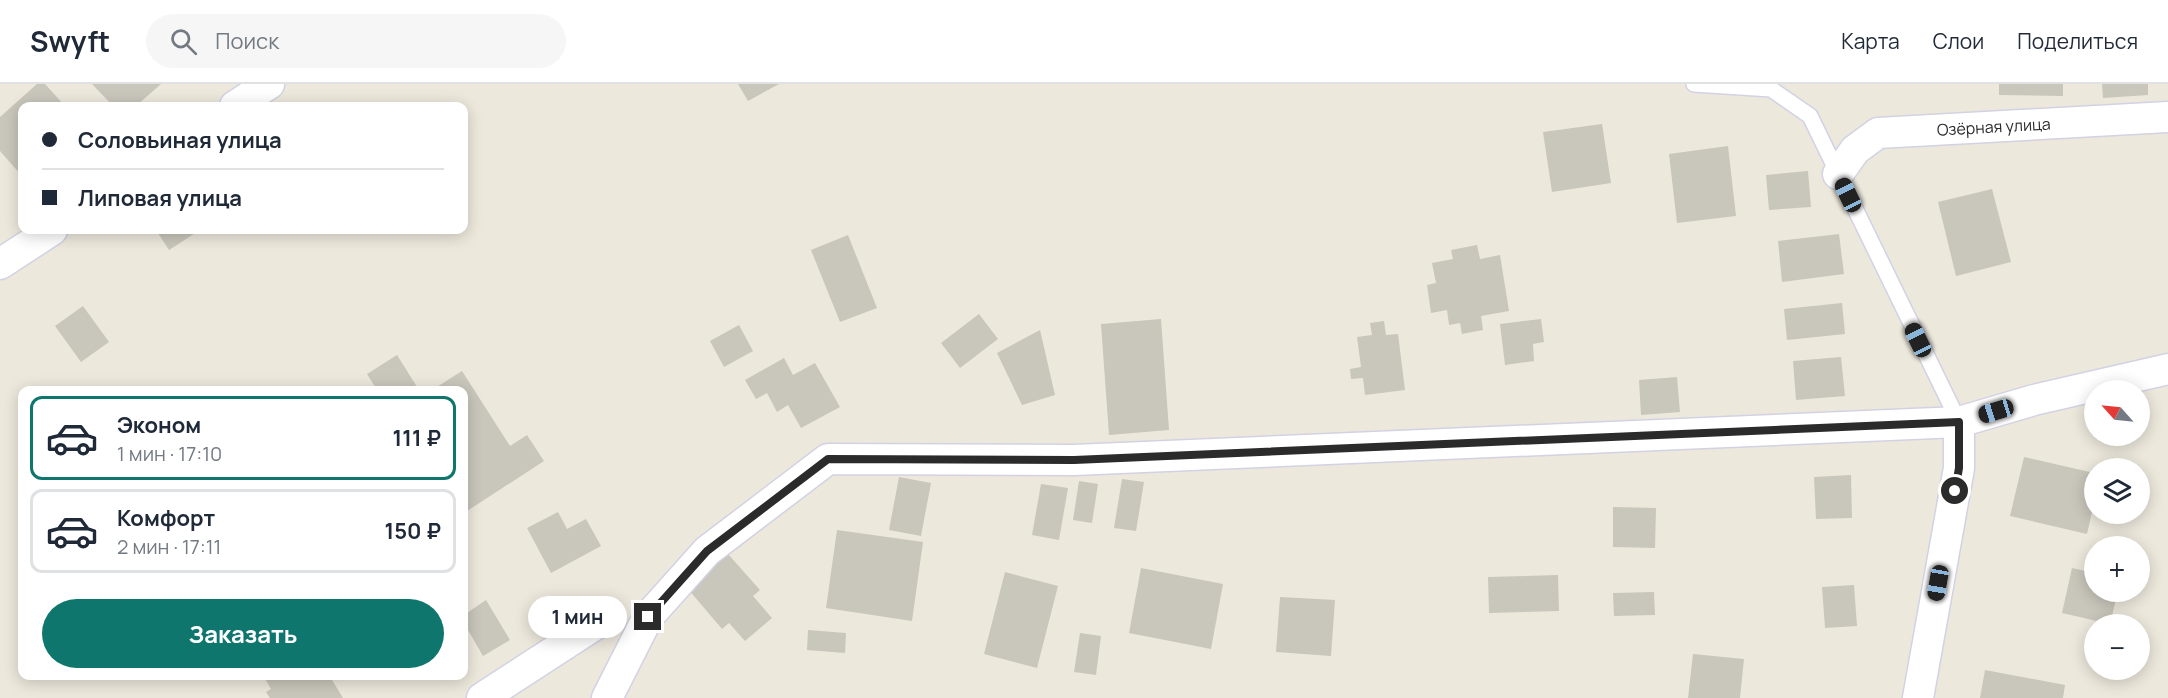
<!DOCTYPE html>
<html lang="ru">
<head>
<meta charset="utf-8">
<style>
  :root { --surface:#fff; --page:#f6f6f7; --text:#1f2937; --muted:#747a83; --line:#e0e1e3; --accent:#0f766e }
  body { margin:0; font-family:Manrope,sans-serif; background:var(--page); color:var(--text); height:100vh; display:flex; flex-direction:column; font-size:22px; white-space:nowrap }
  * { box-sizing:border-box; margin:0 }
  p { font-size:20px; color:var(--muted) }
  .icon { flex:none; width:33px; height:33px; fill:none; stroke:currentColor; stroke-width:2; stroke-linecap:round; stroke-linejoin:round }
  .map { position:relative; flex:1; overflow:hidden }
  .drawer { position:absolute; left:18px; top:302px; width:450px; height:294px; display:flex; flex-direction:column; background:var(--surface); border-radius:12px; box-shadow:0 3px 15px #0003 }
  .drawer>* { flex:none }
  .guide { position:absolute; left:18px; top:18px; width:450px; height:132px; border-radius:12px; box-shadow:0 3px 15px #0003; display:grid; align-content:center; height:132px; padding:0 24px; background:var(--surface) }
  .needle { width:39px; rotate:297deg }
  .buttons { position:absolute; left:2084px; top:296px; display:grid; gap:12px }
  .buttons a { display:grid; place-items:center; width:66px; height:66px; border-radius:50%; background:var(--surface); box-shadow:0 3px 15px #0003; font-size:30px }
  .end { position:absolute; width:27px; height:27px; margin:-14px; border:8px solid #2b2b2b; background:#fff; box-shadow:0 0 0 3px #fff }
  .from { border-radius:50% }
  .bubble { position:absolute; height:42px; border-radius:21px; background:var(--surface); box-shadow:0 3px 15px #0003; font-size:20px; font-weight:700; line-height:42px; text-align:center }
  .car { position:absolute; width:18px; height:36px; margin:-18px -9px; border-radius:8px; box-shadow:0 0 4px 2px #0007; background:linear-gradient(#222 24%,#8ab4d8 0 40%,#222 0 76%,#8ab4d8 0 86%,#222 0) }
  .guide b { display:flex; align-items:center; gap:21px; height:57px; font-size:22px }
  .guide b+b { border-top:2px solid var(--line) }
  .guide i { width:15px; height:15px; background:var(--text) }
  ul { padding:10px 0 0; list-style:none }
  li { display:flex; align-items:center; gap:18px; height:84px; margin:0 12px 9px; padding:0 12px; border:3px solid var(--line); border-radius:12px }
  li div { flex:1 }
  li b { display:block; font-size:22px }
  li em { font-style:normal; font-weight:700 }
  li.current { border-color:var(--accent) }
  li>.icon { width:54px; height:54px; stroke-width:1.5 }
  .cta { display:flex; gap:12px; margin-top:auto; padding:12px 24px }
  .cta a { flex:1; height:69px; border-radius:36px; background:var(--accent); color:#fff; font-size:24px; font-weight:700; line-height:69px; text-align:center }
  header { display:flex; align-items:center; gap:36px; box-sizing:border-box; height:84px; padding:0 30px; background:var(--surface); border-bottom:2px solid var(--line) }
  header strong { font-size:28px }
  nav { display:flex; gap:33px; margin-inline-start:auto; font-size:21px }
  .search { width:420px; height:54px; background:var(--page); display:flex; align-items:center; gap:15px; box-sizing:border-box; padding:0 21px; border-radius:33px; color:var(--muted); font-size:22px }
  .map>svg:first-child { display:block }
</style>
</head>
<body>
<header>
<strong>Swyft</strong>
<div class="search"><svg class="icon" aria-label="search" viewBox="0 0 24 24"><circle cx="10" cy="10" r="6"/><path d="M15 15l6 6"/></svg>Поиск</div>
<nav><a>Карта</a><a>Слои</a><a>Поделиться</a></nav>
</header>
<div class="map">
<svg width="2168" height="614" viewBox="0 0 2168 614">
  <rect width="100%" height="100%" fill="#ede8dc"/>
  <g fill="#c9c6bb">
    <polygon points="37,0 45,0 65,22 22,22 22,92 0,67 0,33"/>
    <polygon points="92,0 161,0 136,22 113,22"/>
    <polygon points="738,0 779,0 748,17"/>
    <polygon points="1999,0 2063,0 2063,12 1999,11"/>
    <polygon points="2102,0 2148,0 2148,11 2103,14"/>
    <polygon points="1602,40 1611,99 1552,108 1543,48"/>
    <polygon points="1728,62 1736,132 1677,139 1669,70"/>
    <polygon points="1808,87 1811,123 1769,126 1766,91"/>
    <polygon points="1992,105 2011,178 1956,192 1938,118"/>
    <polygon points="156,146 200,146 169,166"/>
    <polygon points="1839,150 1844,190 1782,198 1778,157"/>
    <polygon points="848,151 877,224 840,238 811,166"/>
    <polygon points="1477,161 1480,175 1500,171 1509,227 1481,232 1483,246 1462,250 1460,239 1449,241 1447,226 1431,229 1427,201 1436,199 1432,179 1453,175 1451,166"/>
    <polygon points="1842,219 1845,250 1787,256 1784,225"/>
    <polygon points="83,222 109,258 81,278 55,242"/>
    <polygon points="979,230 998,255 960,284 941,259"/>
    <polygon points="1161,235 1169,346 1109,351 1101,240"/>
    <polygon points="1541,235 1544,258 1533,260 1534,277 1505,281 1500,240"/>
    <polygon points="1384,237 1386,251 1398,250 1405,306 1365,311 1363,294 1351,295 1350,285 1361,283 1357,253 1372,251 1370,239"/>
    <polygon points="739,241 753,267 724,283 710,257"/>
    <polygon points="1040,246 1055,311 1022,321 997,269"/>
    <polygon points="397,271 419,306 377,306 367,290"/>
    <polygon points="1841,273 1845,312 1796,316 1793,277"/>
    <polygon points="784,274 793,291 815,279 840,323 801,344 788,321 777,328 767,309 756,315 745,296"/>
    <polygon points="462,287 510,362 527,351 544,377 464,429 464,306 432,306"/>
    <polygon points="1677,293 1680,328 1641,331 1639,296"/>
    <polygon points="2024,373 2094,389 2094,419 2087,450 2010,432"/>
    <polygon points="1851,391 1852,434 1816,435 1814,393"/>
    <polygon points="899,393 931,399 921,452 889,446"/>
    <polygon points="1122,395 1144,398 1136,447 1114,444"/>
    <polygon points="1079,397 1098,400 1092,439 1073,436"/>
    <polygon points="1041,400 1068,404 1059,456 1032,451"/>
    <polygon points="1613,423 1656,424 1655,464 1613,463"/>
    <polygon points="558,428 567,445 586,435 601,462 551,489 527,444"/>
    <polygon points="837,446 923,458 912,537 826,524"/>
    <polygon points="728,470 760,506 753,512 772,534 745,557 729,539 722,545 688,505"/>
    <polygon points="1141,484 1223,500 1211,565 1129,549"/>
    <polygon points="2072,484 2094,489 2094,507 2118,507 2110,540 2062,529"/>
    <polygon points="1005,488 1058,502 1037,584 984,570"/>
    <polygon points="1558,491 1559,527 1489,529 1488,493"/>
    <polygon points="1854,501 1857,542 1825,544 1822,503"/>
    <polygon points="1654,508 1655,531 1614,532 1613,509"/>
    <polygon points="1280,513 1335,516 1331,572 1276,568"/>
    <polygon points="486,516 510,556 483,572 464,539 464,531"/>
    <polygon points="808,546 846,549 845,569 807,566"/>
    <polygon points="1080,549 1101,552 1096,591 1074,588"/>
    <polygon points="1693,570 1744,575 1740,614 1688,614"/>
    <polygon points="1985,586 2065,601 2063,614 1980,614"/>
    <polygon points="268,591 329,591 343,614 270,614 266,608 271,605 264,593"/>
  </g>
  <g fill="none" stroke-linecap="round" stroke-linejoin="round">
    <g stroke="#d2d2e4" stroke-width="18">
      <polyline id="service" points="1694,0 1771,5 1810,32 1959,338"/>
    </g>
    <g stroke="#d2d2e4" stroke-width="33">
      <g id="minor">
        <polyline points="235,22 269,0"/>
        <path id="s1" d="M1838 90 1855 66 1878 49 2168 33"/>
        <polyline points="0,180 52,146"/>
        <polyline points="482,614 607,533"/>
        <polyline points="607,614 648,533 707,467 828,375 1074,376 1959,338 2034,316 2168,285"/>
        <polyline points="1918,614 1959,384 1959,338"/>
      </g>
    </g>
    <use href="#service" stroke="#fff" stroke-width="15"/>
    <use href="#minor" stroke="#fff" stroke-width="30"/>
  </g>
  <g fill="none" stroke-linecap="round" stroke-linejoin="round">
    <polyline stroke="#2b2b2b" stroke-width="8" points="648,533 707,467 828,375 1074,376 1959,338 1959,384 1955,407"/>
  </g>
  <g text-anchor="middle" dominant-baseline="central" stroke-width="4.5" stroke-linejoin="round" paint-order="stroke">
    <g font-size="16" fill="#2b2b2b" stroke="#fff">
      <text stroke="none"><textPath href="#s1" startOffset="174">Озёрная улица</textPath></text>
    </g>
  </g>
</svg>
<div class="buttons">
<a><svg class="needle" viewBox="-14 -14 28 28"><path d="M0-13l5 13h-10z" fill="#e53935"/><path d="M0 13l5-13h-10z" fill="#747a83"/></svg></a>
<a><svg class="icon" aria-label="layers" viewBox="0 0 24 24"><path d="M12 4l9 5-9 5-9-5zM3 14l9 5 9-5"/></svg></a>
<a>+</a>
<a>−</a>
</div>
<i class="end from" style="left:1955px;top:407px"></i>
<i class="end" style="left:648px;top:533px"></i>
<div class="bubble" style="left:528px;top:512px;width:99px">1 мин</div>
<i class="car" style="left:1848px;top:111px;rotate:334deg"></i>
<i class="car" style="left:1918px;top:256px;rotate:334deg"></i>
<i class="car" style="left:1996px;top:327px;rotate:253deg"></i>
<i class="car" style="left:1938px;top:499px;rotate:190deg"></i>
<div class="guide">
<b><i class="from"></i>Соловьиная улица</b>
<b><i></i>Липовая улица</b>
</div>
<section class="drawer">
<ul>
<li class="current"><svg class="icon" aria-label="car" viewBox="0 0 24 24"><path d="M5 17H2v-5l4-1 3-4h7l3 4 3 1v5h-3M9 17h6M6 11h13"/><circle cx="7" cy="17" r="2"/><circle cx="17" cy="17" r="2"/></svg><div><b>Эконом</b><p>1 мин · 17:10</p></div><em>111 ₽</em></li>
<li><svg class="icon" aria-label="car" viewBox="0 0 24 24"><path d="M5 17H2v-5l4-1 3-4h7l3 4 3 1v5h-3M9 17h6M6 11h13"/><circle cx="7" cy="17" r="2"/><circle cx="17" cy="17" r="2"/></svg><div><b>Комфорт</b><p>2 мин · 17:11</p></div><em>150 ₽</em></li>
</ul>
<div class="cta"><a>Заказать</a></div>
</section>
</div>
</body>
</html>
